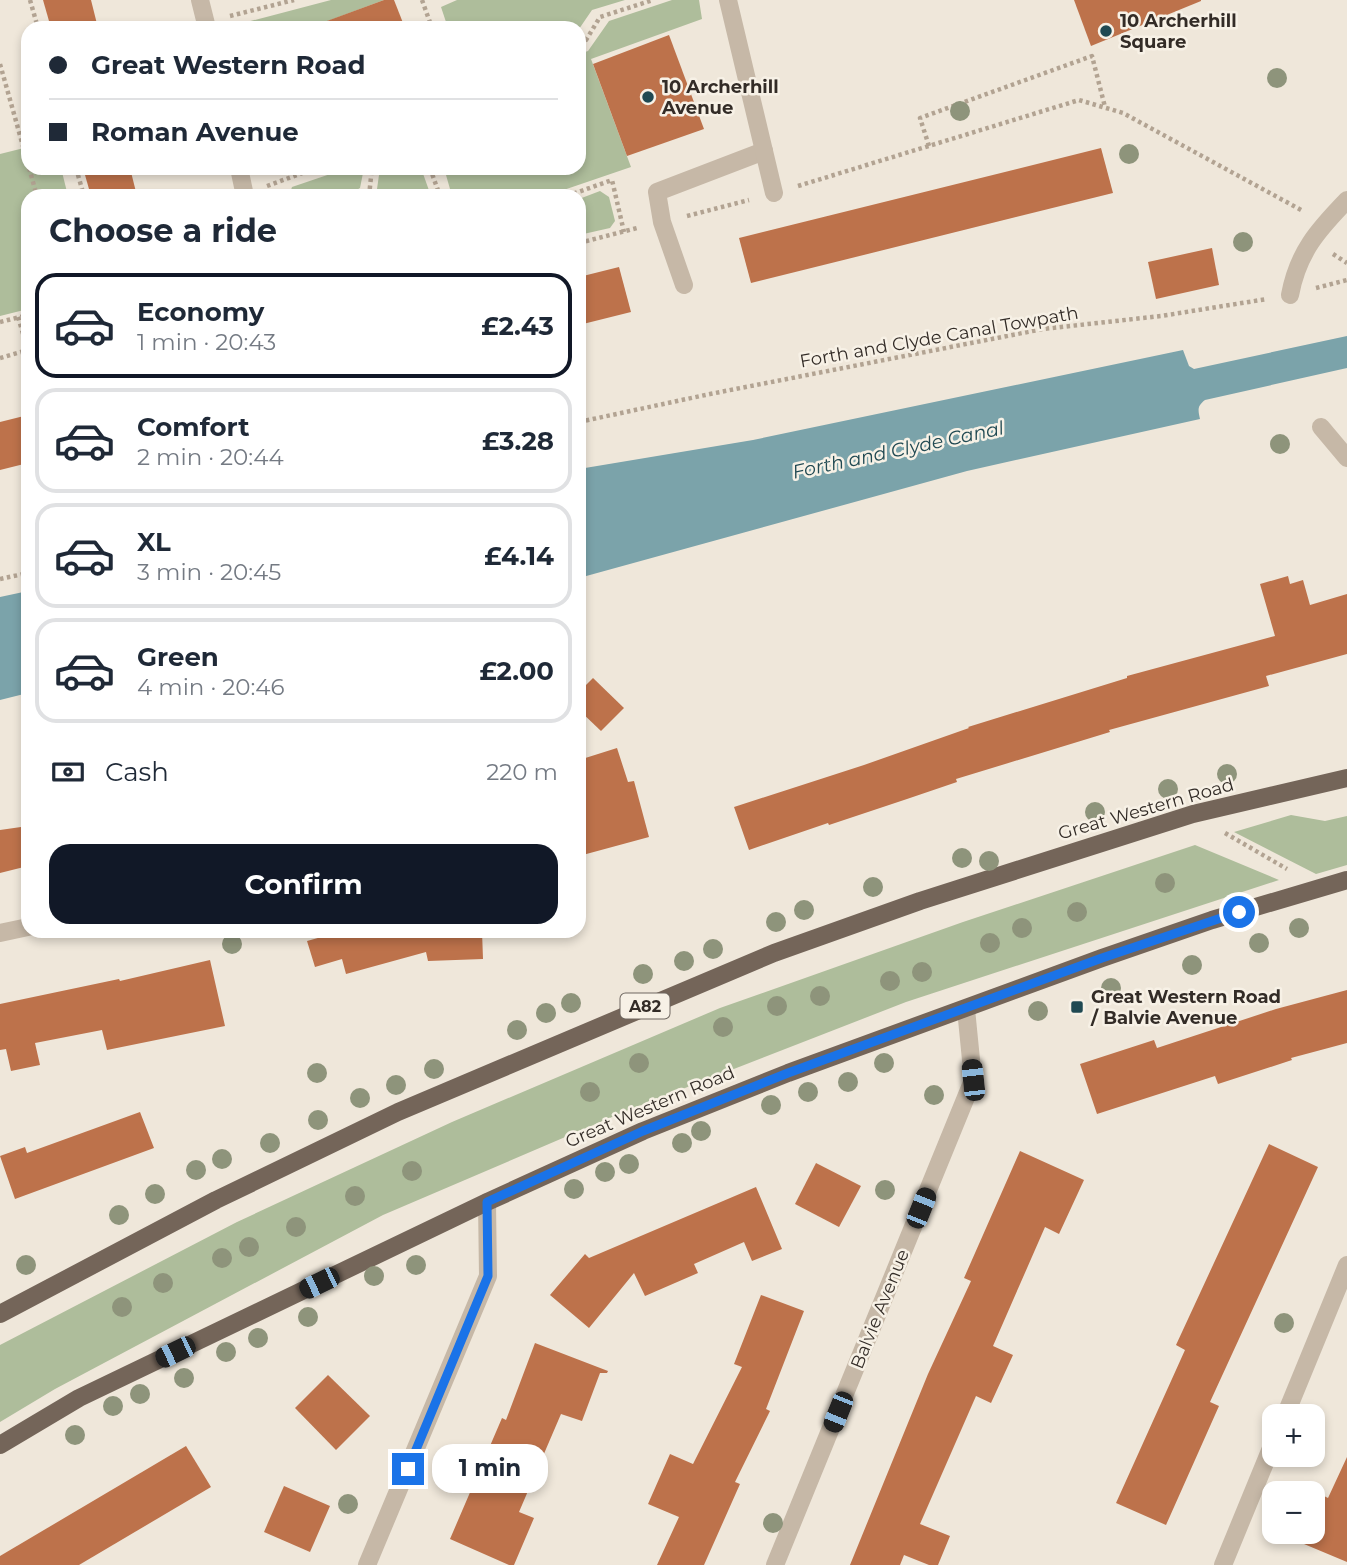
<!DOCTYPE html>
<html lang="en">
<head>
<meta charset="utf-8">
<style>
  :root { --surface:#fff; --page:#f6f6f7; --text:#1f2937; --muted:#747a83; --line:#e0e1e3; --accent:#111827 }
  body { margin:0; font-family:Montserrat,sans-serif; background:var(--page); color:var(--text); height:100vh; display:flex; flex-direction:column; font-size:26px; white-space:nowrap }
  * { box-sizing:border-box; margin:0 }
  p { font-size:23px; color:var(--muted) }
  .icon { flex:none; width:38px; height:38px; fill:none; stroke:currentColor; stroke-width:2; stroke-linecap:round; stroke-linejoin:round }
  .map { position:relative; flex:1; overflow:hidden }
  .sheet { position:absolute; left:21px; top:189px; width:565px; height:749px; display:flex; flex-direction:column; background:var(--surface); border-radius:21px; box-shadow:0 4px 10px #0003 }
  .sheet>* { flex:none }
  .banner { position:absolute; left:21px; top:21px; width:565px; height:154px; border-radius:21px; box-shadow:0 4px 10px #0003; display:grid; align-content:center; height:154px; padding:0 28px; background:var(--surface) }
  .controls { position:absolute; left:1262px; top:1404px; display:grid; gap:14px }
  .controls a { display:grid; place-items:center; width:63px; height:63px; border-radius:14px; background:var(--surface); box-shadow:0 4px 10px #0003; font-size:35px }
  .end { position:absolute; width:32px; height:32px; margin:-16px; border:9px solid #1a73e8; background:#fff; box-shadow:0 0 0 4px #fff }
  .from { border-radius:50% }
  .bubble { position:absolute; height:49px; border-radius:21px; background:var(--surface); box-shadow:0 4px 10px #0003; font-size:23px; font-weight:700; line-height:49px; text-align:center }
  .car { position:absolute; width:21px; height:42px; margin:-21px -10px; border-radius:9px; box-shadow:0 0 5px 2px #0007; background:linear-gradient(#222 24%,#8ab4d8 0 40%,#222 0 76%,#8ab4d8 0 86%,#222 0) }
  .banner b { display:flex; align-items:center; gap:24px; height:66px; font-size:26px }
  .banner b+b { border-top:2px solid var(--line) }
  .banner i { width:18px; height:18px; background:var(--text) }
  ul { padding:0; list-style:none }
  li { display:flex; align-items:center; gap:21px; height:105px; margin:0 14px 10px; padding:0 14px; border:4px solid var(--line); border-radius:21px }
  li div { flex:1 }
  li b { display:block; font-size:26px }
  li em { font-style:normal; font-weight:700 }
  li.current { border-color:var(--accent) }
  li>.icon { width:63px; height:63px; stroke-width:1.5 }
  h2 { padding:0 28px; font-size:32px; line-height:84px }
  .pay { display:flex; align-items:center; gap:18px; height:77px; padding:0 28px; font-size:26px }
  .pay p { margin-inline-start:auto }
  .action { display:flex; gap:14px; margin-top:auto; padding:14px 28px }
  .action a { flex:1; height:80px; border-radius:21px; background:var(--accent); color:#fff; font-size:28px; font-weight:700; line-height:80px; text-align:center }
  .map>svg:first-child { display:block }
</style>
</head>
<body>
<div class="map">
<svg width="1347" height="1565" viewBox="0 0 1347 1565">
  <rect width="100%" height="100%" fill="#efe7da"/>
  <g fill="#aebd9b">
    <polygon points="331,0 384,0 317,25 317,28 244,28 243,23"/>
    <polygon points="457,0 625,0 592,10 579,29 448,28 441,7"/>
    <polygon points="672,0 699,0 702,19 591,59 631,167 546,196 452,196 444,168 579,168 579,54 588,51 609,21"/>
    <polygon points="28,147 28,168 61,168 68,196 28,196 28,309 0,316 0,154"/>
    <polygon points="348,168 364,168 360,188 346,196 289,196 292,187"/>
    <polygon points="380,168 421,168 431,196 390,196 385,191 377,189"/>
    <polygon points="600,191 609,197 615,221 610,228 579,235 579,199"/>
    <polygon points="1291,815 1325,821 1347,816 1347,865 1316,874 1234,832"/>
    <polygon points="1195,845 1279,880 906,1002 626,1111 383,1215 55,1389 0,1422 0,1345 237,1222 452,1122 720,1008 963,922"/>
  </g>
  <g fill="#7ba3aa">
    <path d="M1347 336V368L1205 400C1197 406 1198 410 1200 419L967 471 579 578V469L753 440 1183 350 1189 366 1194 369Z"/>
    <polygon points="28,591 28,693 0,700 0,597"/>
  </g>
  <g fill="#bd724b">
    <polygon points="43,0 91,0 98,28 51,28"/>
    <polygon points="384,0 394,0 405,28 317,28 316,25"/>
    <polygon points="1074,0 1201,0 1201,1 1091,46"/>
    <polygon points="669,35 704,129 627,156 593,64"/>
    <polygon points="1101,148 1113,193 751,283 739,238"/>
    <polygon points="83,168 130,168 137,196 91,196"/>
    <polygon points="1212,248 1219,285 1156,299 1148,262"/>
    <polygon points="619,267 631,312 579,325 579,277"/>
    <polygon points="28,415 28,463 0,470 0,422"/>
    <polygon points="1288,576 1290,584 1303,580 1310,605 1347,594 1347,654 1266,676 1269,686 1109,730 1110,732 956,779 957,782 907,799 829,825 828,823 749,850 734,807 864,765 969,728 968,727 1127,678 1127,676 1275,636 1260,584"/>
    <polygon points="593,678 624,708 601,731 579,710 579,692"/>
    <polygon points="617,748 628,782 634,781 649,837 579,856 579,760"/>
    <polygon points="28,826 28,866 0,873 0,830"/>
    <polygon points="324,931 482,931 483,959 428,961 426,952 346,974 342,959 315,967 307,941 325,936"/>
    <polygon points="210,960 225,1026 107,1050 102,1030 35,1043 40,1065 11,1071 6,1049 0,1050 0,1004 119,979 120,981"/>
    <polygon points="1347,990 1347,1043 1291,1058 1292,1060 1218,1084 1215,1076 1097,1114 1080,1064 1154,1040 1157,1048 1276,1009"/>
    <polygon points="140,1112 154,1148 15,1199 0,1156 25,1147 27,1153"/>
    <polygon points="1269,1144 1318,1167 1210,1402 1219,1406 1166,1525 1116,1503 1185,1350 1176,1345"/>
    <polygon points="1020,1151 1084,1180 1059,1234 1045,1227 993,1346 1013,1355 991,1403 976,1396 920,1524 950,1536 938,1565 929,1565 904,1555 900,1565 850,1565 928,1374 971,1281 964,1278"/>
    <polygon points="816,1163 861,1186 839,1227 795,1204"/>
    <polygon points="756,1187 782,1249 752,1261 744,1242 694,1264 698,1273 645,1296 634,1273 589,1328 550,1295 585,1254 589,1258"/>
    <polygon points="761,1295 804,1311 766,1409 770,1411 735,1482 740,1484 704,1565 657,1565 679,1517 648,1504 670,1454 693,1464 742,1367 734,1364"/>
    <polygon points="535,1343 608,1371 607,1373 600,1373 582,1421 561,1414 519,1512 534,1518 514,1565 509,1565 450,1539 502,1418 506,1420"/>
    <polygon points="328,1375 370,1416 336,1450 295,1408"/>
    <polygon points="186,1446 211,1487 79,1565 0,1565 0,1556"/>
    <polygon points="1347,1457 1347,1562 1304,1544 1309,1531 1312,1531 1312,1524 1324,1496 1328,1498"/>
    <polygon points="284,1486 330,1506 310,1552 264,1532"/>
  </g>
  <g fill="none" stroke-linecap="round" stroke-linejoin="round">
    <g stroke="#b2a392" stroke-width="4.5" stroke-dasharray="3.5 3.5" stroke-linecap="butt">
      <polyline points="30,0 38,28"/>
      <polyline points="422,0 432,28"/>
      <polyline points="230,16 294,0"/>
      <polyline points="579,43 586,40 600,17 653,0"/>
      <polyline points="0,64 28,164"/>
      <polyline points="929,146 920,118 1092,56 1105,107"/>
      <polyline points="29,168 37,196"/>
      <polyline points="76,168 84,196"/>
      <polyline points="430,168 440,196"/>
      <polyline points="267,186 316,168"/>
      <polyline points="798,186 1079,100 1123,113 1303,211"/>
      <polyline points="369,196 372,168"/>
      <polyline points="567,196 612,180 624,232"/>
      <polyline points="687,216 749,200"/>
      <polyline points="579,243 637,228"/>
      <polyline points="1333,254 1347,263"/>
      <polyline points="1316,288 1347,280"/>
      <polyline points="18,317 28,350"/>
      <polyline points="0,322 28,315"/>
      <polyline points="0,358 28,350"/>
      <polyline points="579,422 710,394 1043,329 1161,316 1267,299"/>
      <polyline points="0,579 28,573"/>
      <polyline points="1225,833 1287,869"/>
    </g>
    <polyline stroke="#c6b8a7" stroke-width="18" points="684,285 662,222 657,192 764,151"/>
    <g stroke="#c6b8a7" stroke-width="18">
      <polyline points="200,0 207,28"/>
      <polyline points="728,0 774,193"/>
      <polyline points="239,168 245,196"/>
      <path d="M1290 295C1298 252 1318 230 1347 200"/>
      <polyline points="1321,427 1347,458"/>
      <polyline points="0,933 28,927"/>
      <polyline points="1285,1416 1347,1265"/>
      <polyline points="367,1565 488,1276 487,1202"/>
      <polyline points="775,1565 973,1080 966,1009"/>
      <polyline points="1223,1565 1274,1441"/>
    </g>
    <g stroke="#746559" stroke-width="18">
      <polyline points="0,1314 216,1200 398,1112 774,953 920,901 1193,814 1347,778"/>
      <polyline points="0,1445 79,1398 487,1202 643,1131 788,1073 1102,958 1212,920 1347,880"/>
    </g>
  </g>
  <g fill="#8e947b">
    <circle cx="1277" cy="78" r="10"/>
    <circle cx="960" cy="111" r="10"/>
    <circle cx="1129" cy="154" r="10"/>
    <circle cx="1243" cy="242" r="10"/>
    <circle cx="1280" cy="444" r="10"/>
    <circle cx="1227" cy="774" r="10"/>
    <circle cx="1168" cy="789" r="10"/>
    <circle cx="1095" cy="812" r="10"/>
    <circle cx="962" cy="858" r="10"/>
    <circle cx="989" cy="861" r="10"/>
    <circle cx="1165" cy="883" r="10"/>
    <circle cx="873" cy="887" r="10"/>
    <circle cx="804" cy="910" r="10"/>
    <circle cx="1077" cy="912" r="10"/>
    <circle cx="776" cy="922" r="10"/>
    <circle cx="1022" cy="928" r="10"/>
    <circle cx="1299" cy="928" r="10"/>
    <circle cx="990" cy="943" r="10"/>
    <circle cx="1259" cy="943" r="10"/>
    <circle cx="232" cy="944" r="10"/>
    <circle cx="713" cy="949" r="10"/>
    <circle cx="684" cy="961" r="10"/>
    <circle cx="1192" cy="965" r="10"/>
    <circle cx="922" cy="972" r="10"/>
    <circle cx="643" cy="974" r="10"/>
    <circle cx="890" cy="981" r="10"/>
    <circle cx="1111" cy="988" r="10"/>
    <circle cx="820" cy="996" r="10"/>
    <circle cx="571" cy="1003" r="10"/>
    <circle cx="777" cy="1006" r="10"/>
    <circle cx="1038" cy="1011" r="10"/>
    <circle cx="546" cy="1013" r="10"/>
    <circle cx="723" cy="1027" r="10"/>
    <circle cx="517" cy="1030" r="10"/>
    <circle cx="639" cy="1063" r="10"/>
    <circle cx="884" cy="1063" r="10"/>
    <circle cx="434" cy="1069" r="10"/>
    <circle cx="317" cy="1073" r="10"/>
    <circle cx="848" cy="1082" r="10"/>
    <circle cx="396" cy="1085" r="10"/>
    <circle cx="590" cy="1092" r="10"/>
    <circle cx="808" cy="1092" r="10"/>
    <circle cx="934" cy="1095" r="10"/>
    <circle cx="360" cy="1098" r="10"/>
    <circle cx="771" cy="1105" r="10"/>
    <circle cx="318" cy="1120" r="10"/>
    <circle cx="701" cy="1131" r="10"/>
    <circle cx="270" cy="1143" r="10"/>
    <circle cx="682" cy="1143" r="10"/>
    <circle cx="222" cy="1159" r="10"/>
    <circle cx="629" cy="1164" r="10"/>
    <circle cx="196" cy="1170" r="10"/>
    <circle cx="412" cy="1171" r="10"/>
    <circle cx="605" cy="1172" r="10"/>
    <circle cx="574" cy="1189" r="10"/>
    <circle cx="885" cy="1190" r="10"/>
    <circle cx="155" cy="1194" r="10"/>
    <circle cx="355" cy="1196" r="10"/>
    <circle cx="119" cy="1215" r="10"/>
    <circle cx="296" cy="1227" r="10"/>
    <circle cx="249" cy="1247" r="10"/>
    <circle cx="222" cy="1258" r="10"/>
    <circle cx="26" cy="1265" r="10"/>
    <circle cx="416" cy="1265" r="10"/>
    <circle cx="374" cy="1276" r="10"/>
    <circle cx="163" cy="1283" r="10"/>
    <circle cx="122" cy="1307" r="10"/>
    <circle cx="308" cy="1317" r="10"/>
    <circle cx="1284" cy="1323" r="10"/>
    <circle cx="258" cy="1338" r="10"/>
    <circle cx="226" cy="1352" r="10"/>
    <circle cx="184" cy="1378" r="10"/>
    <circle cx="140" cy="1394" r="10"/>
    <circle cx="113" cy="1406" r="10"/>
    <circle cx="75" cy="1435" r="10"/>
    <circle cx="348" cy="1504" r="10"/>
    <circle cx="773" cy="1523" r="10"/>
  </g>
  <g fill="none" stroke-linecap="round" stroke-linejoin="round">
    <polyline stroke="#1a73e8" stroke-width="9" points="408,1469 488,1276 487,1202 643,1131 788,1073 1102,958 1239,912"/>
  </g>
  <g fill="#204952" stroke="#f7f1e6" stroke-width="2.5">
    <circle cx="1106" cy="31" r="7"/>
    <circle cx="648" cy="97" r="7"/>
    <rect x="1070" y="1000" width="14" height="14" rx="3.5"/>
  </g>
  <g text-anchor="middle" dominant-baseline="central" stroke-width="5" stroke-linejoin="round" paint-order="stroke">
    <rect fill="#f7f1e6" stroke="#6e6760" stroke-width="2" x="620.5" y="993.5" width="49" height="25" rx="5"/>
    <g font-size="16" font-weight="bold" fill="#332c27">
      <text x="645" y="1006">A82</text>
    </g>
    <g font-size="18" font-weight="bold" fill="#332c27" stroke="#f7f1e6" text-anchor="start">
      <text x="1120" y="21">10 Archerhill<tspan x="1120" dy="21">Square</tspan></text>
      <text x="662" y="87">10 Archerhill<tspan x="662" dy="21">Avenue</tspan></text>
      <text x="1091" y="997">Great Western Road<tspan x="1091" dy="21">/ Balvie Avenue</tspan></text>
    </g>
    <g font-size="18" fill="#332c27" stroke="#f7f1e6">
      <text transform="translate(939 337) rotate(-10)">Forth and Clyde Canal Towpath</text>
      <text transform="translate(1146 809) rotate(-16)">Great Western Road</text>
      <text transform="translate(650 1107) rotate(-23)">Great Western Road</text>
      <text transform="translate(880 1309) rotate(-68)">Balvie Avenue</text>
    </g>
    <g font-size="19" font-style="italic" fill="#204952" stroke="#f7f1e6">
      <text transform="translate(898 450) rotate(-12)">Forth and Clyde Canal</text>
    </g>
  </g>
</svg>
<div class="controls">
<a>+</a>
<a>−</a>
</div>
<i class="end from" style="left:1239px;top:912px"></i>
<i class="end" style="left:408px;top:1469px"></i>
<div class="bubble" style="left:432px;top:1444px;width:116px">1 min</div>
<i class="car" style="left:973px;top:1080px;rotate:354deg"></i>
<i class="car" style="left:921px;top:1208px;rotate:22deg"></i>
<i class="car" style="left:319px;top:1283px;rotate:244deg"></i>
<i class="car" style="left:175px;top:1352px;rotate:244deg"></i>
<i class="car" style="left:838px;top:1412px;rotate:202deg"></i>
<div class="banner">
<b><i class="from"></i>Great Western Road</b>
<b><i></i>Roman Avenue</b>
</div>
<section class="sheet">
<h2>Choose a ride</h2>
<ul>
<li class="current"><svg class="icon" aria-label="car" viewBox="0 0 24 24"><path d="M5 17H2v-5l4-1 3-4h7l3 4 3 1v5h-3M9 17h6M6 11h13"/><circle cx="7" cy="17" r="2"/><circle cx="17" cy="17" r="2"/></svg><div><b>Economy</b><p>1 min · 20:43</p></div><em>£2.43</em></li>
<li><svg class="icon" aria-label="car" viewBox="0 0 24 24"><path d="M5 17H2v-5l4-1 3-4h7l3 4 3 1v5h-3M9 17h6M6 11h13"/><circle cx="7" cy="17" r="2"/><circle cx="17" cy="17" r="2"/></svg><div><b>Comfort</b><p>2 min · 20:44</p></div><em>£3.28</em></li>
<li><svg class="icon" aria-label="car" viewBox="0 0 24 24"><path d="M5 17H2v-5l4-1 3-4h7l3 4 3 1v5h-3M9 17h6M6 11h13"/><circle cx="7" cy="17" r="2"/><circle cx="17" cy="17" r="2"/></svg><div><b>XL</b><p>3 min · 20:45</p></div><em>£4.14</em></li>
<li><svg class="icon" aria-label="car" viewBox="0 0 24 24"><path d="M5 17H2v-5l4-1 3-4h7l3 4 3 1v5h-3M9 17h6M6 11h13"/><circle cx="7" cy="17" r="2"/><circle cx="17" cy="17" r="2"/></svg><div><b>Green</b><p>4 min · 20:46</p></div><em>£2.00</em></li>
</ul>
<div class="pay"><svg class="icon" aria-label="cash" viewBox="0 0 24 24"><path d="M3 7h18v10H3z"/><circle cx="12" cy="12" r="2"/></svg>Cash<p>220 m</p></div>
<div class="action"><a>Confirm</a></div>
</section>
</div>
</body>
</html>
